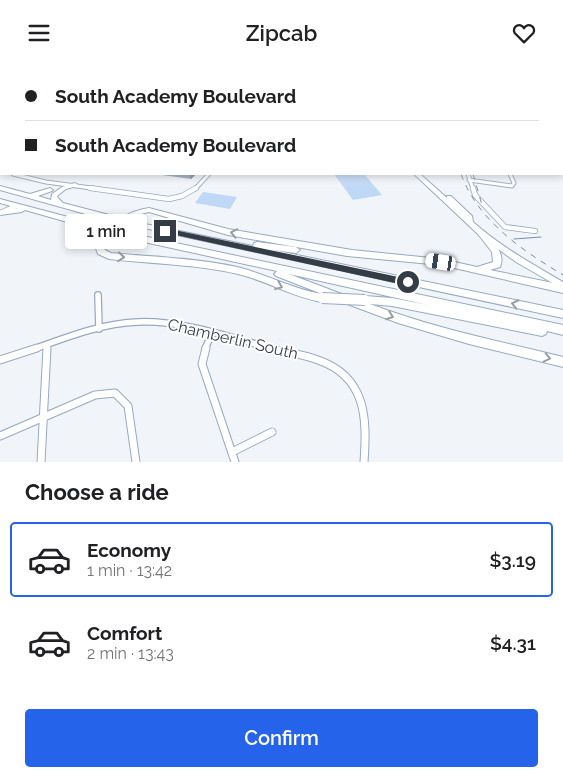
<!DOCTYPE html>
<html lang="en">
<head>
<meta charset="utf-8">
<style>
  :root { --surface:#fff; --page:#f2f2f2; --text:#202124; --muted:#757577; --line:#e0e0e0; --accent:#2563eb }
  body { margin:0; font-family:Raleway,sans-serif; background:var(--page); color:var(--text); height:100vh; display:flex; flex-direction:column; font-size:19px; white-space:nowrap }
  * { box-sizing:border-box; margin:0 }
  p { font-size:16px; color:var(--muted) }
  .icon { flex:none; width:28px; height:28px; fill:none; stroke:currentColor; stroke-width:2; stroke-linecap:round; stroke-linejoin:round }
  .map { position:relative; height:397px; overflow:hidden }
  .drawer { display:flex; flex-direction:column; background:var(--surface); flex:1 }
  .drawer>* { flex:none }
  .banner { position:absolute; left:0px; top:0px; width:564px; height:110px; box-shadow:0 2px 8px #0003; display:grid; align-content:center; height:110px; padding:0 25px; background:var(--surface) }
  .end { position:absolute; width:22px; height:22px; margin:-11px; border:6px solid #343c46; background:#fff; box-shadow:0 0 0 2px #fff }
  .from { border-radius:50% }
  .bubble { position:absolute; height:35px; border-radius:5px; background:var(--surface); box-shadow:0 2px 8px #0003; font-size:16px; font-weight:600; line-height:35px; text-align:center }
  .car { position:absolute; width:15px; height:30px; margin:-15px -8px; border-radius:6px; box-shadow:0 0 4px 1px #0007; background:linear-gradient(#fff 24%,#345 0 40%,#fff 0 76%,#345 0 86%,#fff 0) }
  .banner b { display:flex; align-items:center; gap:18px; height:48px; font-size:19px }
  .banner b+b { border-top:1px solid var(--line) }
  .banner i { width:12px; height:12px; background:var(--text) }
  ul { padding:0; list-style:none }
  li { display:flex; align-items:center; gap:15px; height:75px; margin:0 10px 8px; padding:0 15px; border:2px solid transparent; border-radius:5px }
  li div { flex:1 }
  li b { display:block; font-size:19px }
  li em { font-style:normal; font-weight:600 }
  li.active { border-color:var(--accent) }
  li>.icon { width:45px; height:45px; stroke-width:1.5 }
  h2 { padding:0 25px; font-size:22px; line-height:60px }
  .cta { display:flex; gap:10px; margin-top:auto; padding:10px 25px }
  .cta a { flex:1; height:58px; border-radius:5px; background:var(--accent); color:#fff; font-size:20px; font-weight:600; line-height:58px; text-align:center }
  header { display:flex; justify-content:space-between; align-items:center; height:65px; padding:0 25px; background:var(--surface); font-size:22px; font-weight:600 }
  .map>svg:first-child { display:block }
</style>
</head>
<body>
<header><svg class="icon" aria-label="menu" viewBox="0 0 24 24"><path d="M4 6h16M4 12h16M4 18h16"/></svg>Zipcab<svg class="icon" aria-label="heart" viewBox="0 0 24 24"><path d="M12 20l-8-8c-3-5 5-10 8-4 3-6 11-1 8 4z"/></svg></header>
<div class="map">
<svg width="563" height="397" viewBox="0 0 563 397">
  <rect width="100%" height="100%" fill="#f1f5fa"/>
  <g fill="#bed8f6">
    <polygon points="334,109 364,109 382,130 353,135"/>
    <polygon points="203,127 237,132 230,144 195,138"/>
  </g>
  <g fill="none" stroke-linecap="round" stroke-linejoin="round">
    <polyline stroke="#758eac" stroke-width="1" points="514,174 541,172"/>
    <g stroke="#96aac1" stroke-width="5">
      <g id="minor-far3">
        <polyline points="13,109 46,117 99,124"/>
        <polyline points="468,109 473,124"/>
        <polyline points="469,115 512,121 514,118 510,109"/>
        <polyline points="195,124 209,109"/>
      </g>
    </g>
    <g stroke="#96aac1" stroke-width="6">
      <g id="minor-far2">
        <polyline points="90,123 169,134 182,131 196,123"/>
        <polyline points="473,123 475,130 505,162 535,166"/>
        <polyline points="0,148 16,141"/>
      </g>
    </g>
    <g stroke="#96aac1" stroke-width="8">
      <g id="minor-far1">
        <polyline points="98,230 99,264"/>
        <path d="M34 284C67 272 103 258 138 257 182 255 232 273 274 284"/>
        <polyline points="47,284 47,281"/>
        <polyline points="205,284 212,268"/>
      </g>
    </g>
    <g stroke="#96aac1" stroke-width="9">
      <g id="minor">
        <polyline points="206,283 202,299 235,397"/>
        <path d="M269 283C285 287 302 289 318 295 367 312 367 354 364 397"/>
        <polyline points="0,295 37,283"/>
        <polyline points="0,371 95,330 115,328 128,341 136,397"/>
        <polyline points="232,387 272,367"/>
        <polyline points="41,397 47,283"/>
      </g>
    </g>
    <g stroke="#96aac1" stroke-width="2">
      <path id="secondary" d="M414 109H420L447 133V131H451L472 151 473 157C500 181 532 199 563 217V224L516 197 480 171Z"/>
    </g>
    <g stroke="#96aac1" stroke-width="2">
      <g id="trunk">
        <polygon points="75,118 78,120 77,121 66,124 57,131 58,133 63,138 113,151 114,153 113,155 107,155 0,125 0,121 30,129 50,123 53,125 52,126 38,131 51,135 52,129 62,122"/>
        <polygon points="0,134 102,161 103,163 99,166 25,145 22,147 0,150 0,146 18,143 0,138"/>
        <path d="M149 143 228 164 352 185 441 194 477 202 493 197 492 187 478 169 479 167H485C493 177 506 188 500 202L490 205 563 220V228L441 200 347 191 228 170 149 147C130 150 112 165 103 181L105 185 111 188C153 192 196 193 237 202 266 209 292 224 322 229L276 211 274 209 277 206 121 172 120 170 121 168 124 167 563 260V270L547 266 546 269 542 271 392 241 370 239C433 263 498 276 563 292V302L469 279 398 258 326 231 327 233 325 236 322 237C292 232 267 216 238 209 196 199 152 199 109 194L98 189 95 181C106 161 126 146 149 143ZM289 209 428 240 392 233 365 231 362 232 360 236Z"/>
        <polygon points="132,157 135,157 253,181 254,178 257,177 296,182 300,185 296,188 273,185 563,245 563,253 135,161 132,161 131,159"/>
      </g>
    </g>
    <use href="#minor-far3" stroke="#fff" stroke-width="3"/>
    <use href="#minor-far2" stroke="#fff" stroke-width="4.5"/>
    <use href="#minor-far1" stroke="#fff" stroke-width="5.5"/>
    <use href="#minor" stroke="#fff" stroke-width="7"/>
    <use href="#secondary" fill="#fff" fill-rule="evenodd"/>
    <use href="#trunk" fill="#fff" fill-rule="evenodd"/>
    <g stroke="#868d95" stroke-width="1" stroke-dasharray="6 6" stroke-linecap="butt">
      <path d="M461 109C478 156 522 185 563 210"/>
      <polyline points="473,109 482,140"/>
    </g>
    <g stroke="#96aac1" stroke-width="9" stroke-linecap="butt">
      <g id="trunk-bridge-far1">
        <polyline points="110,153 135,159"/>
        <polyline points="99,163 124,170"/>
      </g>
    </g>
    <g stroke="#96aac1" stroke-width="12" stroke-linecap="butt">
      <polyline id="trunk-bridge" points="322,233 365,235"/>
    </g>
    <use href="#trunk-bridge-far1" stroke="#fff" stroke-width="8"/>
    <use href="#trunk-bridge" stroke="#fff" stroke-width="10"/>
  </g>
  <polygon fill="#91a3b8" points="155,109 196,109 191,114"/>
  <polygon fill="#768496" points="191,109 196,109 191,114 190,110"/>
  <defs><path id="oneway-chevron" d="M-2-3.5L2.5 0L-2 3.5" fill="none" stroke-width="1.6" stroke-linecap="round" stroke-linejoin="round" transform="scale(1.25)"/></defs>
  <g stroke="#9a9ea2">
    <use href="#oneway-chevron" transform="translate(234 168) rotate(-169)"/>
    <use href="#oneway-chevron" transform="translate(121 192) rotate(6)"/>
    <use href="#oneway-chevron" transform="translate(279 221) rotate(22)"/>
    <use href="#oneway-chevron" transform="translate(515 239) rotate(-168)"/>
    <use href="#oneway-chevron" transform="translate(390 251) rotate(20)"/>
    <use href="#oneway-chevron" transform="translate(547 293) rotate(13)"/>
  </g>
  <linearGradient id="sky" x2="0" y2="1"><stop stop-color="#85b3e1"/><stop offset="0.56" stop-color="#f9fafd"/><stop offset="1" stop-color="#f9fafd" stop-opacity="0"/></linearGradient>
  <rect width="563" height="124" fill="url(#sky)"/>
  <polygon fill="#343c46" points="165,163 408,214 412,217 408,221 162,167 161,166"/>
  <g text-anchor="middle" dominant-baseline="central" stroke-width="4" stroke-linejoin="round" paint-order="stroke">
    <g font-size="16" fill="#343c46" stroke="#fff">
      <text transform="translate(233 274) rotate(13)">Chamberlin South</text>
    </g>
  </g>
</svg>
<i class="end from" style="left:408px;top:217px"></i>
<i class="end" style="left:165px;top:166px"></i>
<div class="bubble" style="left:65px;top:149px;width:82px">1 min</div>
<i class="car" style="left:441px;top:197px;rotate:279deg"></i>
<div class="banner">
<b><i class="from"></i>South Academy Boulevard</b>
<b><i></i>South Academy Boulevard</b>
</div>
</div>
<section class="drawer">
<h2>Choose a ride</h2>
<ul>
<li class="active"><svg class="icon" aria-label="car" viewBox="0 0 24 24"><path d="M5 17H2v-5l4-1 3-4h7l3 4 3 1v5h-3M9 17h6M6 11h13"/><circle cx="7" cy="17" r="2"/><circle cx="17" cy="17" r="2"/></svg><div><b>Economy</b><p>1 min · 13:42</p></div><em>$3.19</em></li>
<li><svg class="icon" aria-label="car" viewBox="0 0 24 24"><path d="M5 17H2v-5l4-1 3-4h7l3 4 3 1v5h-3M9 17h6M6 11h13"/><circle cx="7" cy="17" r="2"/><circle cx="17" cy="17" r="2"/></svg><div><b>Comfort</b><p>2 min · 13:43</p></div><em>$4.31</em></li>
</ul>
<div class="cta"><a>Confirm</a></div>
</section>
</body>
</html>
